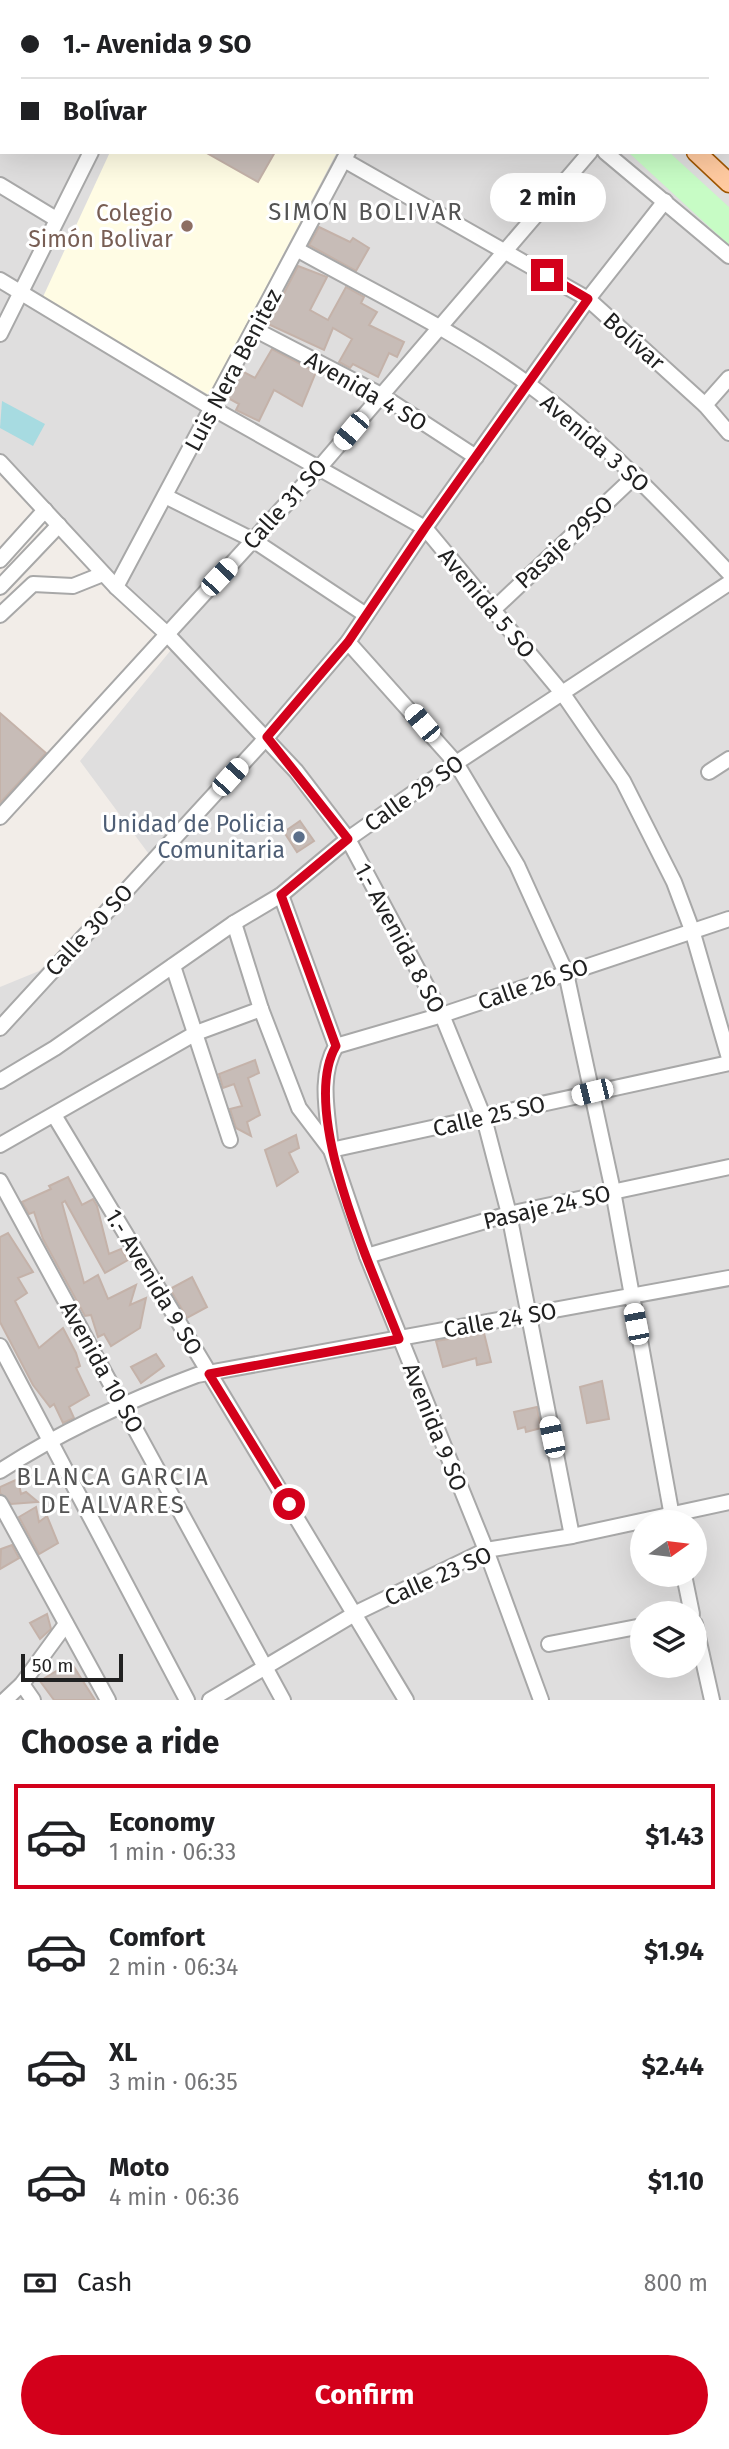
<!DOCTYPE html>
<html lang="en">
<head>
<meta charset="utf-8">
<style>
  :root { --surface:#fff; --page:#f2f2f2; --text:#202124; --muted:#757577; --line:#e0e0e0; --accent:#d3001b }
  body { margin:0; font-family:"Fira Sans",sans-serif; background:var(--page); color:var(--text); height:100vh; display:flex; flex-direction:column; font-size:26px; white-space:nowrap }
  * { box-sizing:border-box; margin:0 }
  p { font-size:23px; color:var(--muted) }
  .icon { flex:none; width:38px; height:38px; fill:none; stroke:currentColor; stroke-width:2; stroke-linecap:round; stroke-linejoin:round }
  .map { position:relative; height:1700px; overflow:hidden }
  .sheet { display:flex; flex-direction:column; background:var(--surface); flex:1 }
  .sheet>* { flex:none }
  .hud { position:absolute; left:0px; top:0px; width:730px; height:154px; box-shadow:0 7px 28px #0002; display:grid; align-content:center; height:154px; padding:0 21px; background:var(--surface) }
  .needle { width:46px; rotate:76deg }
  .buttons { position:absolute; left:630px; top:1510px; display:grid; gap:14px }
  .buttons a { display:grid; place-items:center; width:77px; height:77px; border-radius:50%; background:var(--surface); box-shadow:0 7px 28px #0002; font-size:35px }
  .scale { position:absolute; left:21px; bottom:18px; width:102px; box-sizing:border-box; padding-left:7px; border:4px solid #212121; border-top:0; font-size:19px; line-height:24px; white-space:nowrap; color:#212121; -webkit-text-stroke:5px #fff; paint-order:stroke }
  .end { position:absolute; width:32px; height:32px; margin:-16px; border:9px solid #d3001b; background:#fff; box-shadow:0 0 0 4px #fff }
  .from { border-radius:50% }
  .bubble { position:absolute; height:49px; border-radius:24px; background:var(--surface); box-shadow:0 7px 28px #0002; font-size:23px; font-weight:700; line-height:49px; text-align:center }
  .car { position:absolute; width:21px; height:42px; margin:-21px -10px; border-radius:9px; box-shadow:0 0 5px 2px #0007; background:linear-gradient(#fff 24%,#345 0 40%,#fff 0 76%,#345 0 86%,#fff 0) }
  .hud b { display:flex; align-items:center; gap:24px; height:66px; font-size:26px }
  .hud b+b { border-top:2px solid var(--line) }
  .hud i { width:18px; height:18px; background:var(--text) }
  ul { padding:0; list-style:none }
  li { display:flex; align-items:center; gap:21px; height:105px; margin:0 14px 10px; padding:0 7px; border:4px solid transparent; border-radius:0px }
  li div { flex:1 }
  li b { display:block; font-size:26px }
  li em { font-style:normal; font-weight:700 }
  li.selected { border-color:var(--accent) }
  li>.icon { width:63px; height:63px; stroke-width:1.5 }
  h2 { padding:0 21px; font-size:32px; line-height:84px }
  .pay { display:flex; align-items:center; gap:18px; height:77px; padding:0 21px; font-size:26px }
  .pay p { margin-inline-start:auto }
  .action { display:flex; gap:14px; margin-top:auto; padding:14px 21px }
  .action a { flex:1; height:80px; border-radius:42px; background:var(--accent); color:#fff; font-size:28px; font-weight:700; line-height:80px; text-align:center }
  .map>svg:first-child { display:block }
</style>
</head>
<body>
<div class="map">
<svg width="729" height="1700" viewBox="0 0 729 1700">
  <rect width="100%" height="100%" fill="#f2ede8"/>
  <path fill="#dfdede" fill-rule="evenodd" d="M0 0H729V1700H0V987L39 971 154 861 80 761 180 639 0 457ZM2 2H728V152H2ZM642 1522H695V1575H642ZM642 1614H695V1666H642Z"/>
  <g fill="#fffce4">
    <polygon points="191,0 417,0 189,2"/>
    <polygon points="110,152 337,152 209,395 42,299"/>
  </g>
  <polygon fill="#c7fcc5" points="628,152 669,152 729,207 729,245"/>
  <polygon fill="#a7dbe1" points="2,401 45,424 33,446 0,428"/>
  <g fill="#c7bcb7" stroke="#c4b2a9" stroke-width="2">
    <polygon points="205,152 275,152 258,182"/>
    <polygon points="319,227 350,242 353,238 369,248 356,271 309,245"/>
    <polygon points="298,266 327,277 310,310 328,320 346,287 364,297 361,303 377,312 369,325 404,342 397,357 389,353 378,377 353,364 350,368 339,362 352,339 333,328 324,350 268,324"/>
    <polygon points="272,349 316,372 302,406 274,390 259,421 236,410 239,404 228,398 242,371 255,378"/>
    <polygon points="0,713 46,753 0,803"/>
    <polygon points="300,821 314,841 297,852 284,832"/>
    <polygon points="255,1060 259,1073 248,1078 260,1115 247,1122 251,1136 236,1128 230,1109 242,1106 234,1084 223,1088 219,1074"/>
    <polygon points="296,1135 299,1148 289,1153 298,1172 277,1186 265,1150"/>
    <polygon points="68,1177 82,1205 93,1199 97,1206 109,1254 121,1249 128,1260 105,1273 65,1201 62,1203 84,1283 98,1275 108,1299 136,1285 130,1305 146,1298 140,1328 111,1346 104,1334 98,1337 91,1315 85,1316 43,1239 34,1212 29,1214 22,1202 51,1189 49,1186"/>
    <polygon points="8,1233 33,1272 18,1278 27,1293 15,1301 39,1348 63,1328 76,1353 80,1366 76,1368 89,1395 69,1407 74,1418 63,1423 54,1404 50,1407 33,1385 0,1322 0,1237"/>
    <polygon points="192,1277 207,1307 187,1318 170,1289"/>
    <polygon points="484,1333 491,1362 477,1365 476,1358 443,1367 436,1341"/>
    <polygon points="156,1354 164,1366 141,1383 131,1367"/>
    <polygon points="602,1381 609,1419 587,1423 580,1387"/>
    <polygon points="537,1407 541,1428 526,1432 525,1427 518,1429 514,1412"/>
    <polygon points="18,1479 21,1494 26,1492 38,1502 11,1504 0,1493 0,1487"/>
    <polygon points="36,1507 39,1522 47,1516 58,1543 39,1554 19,1517"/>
    <polygon points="12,1545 19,1558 0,1569 1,1549"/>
    <polygon points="47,1614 51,1629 40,1639 30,1623"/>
    <polygon points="71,1662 79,1675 95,1700 54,1700 40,1681"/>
  </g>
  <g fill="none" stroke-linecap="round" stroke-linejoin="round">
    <g stroke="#a8a8a8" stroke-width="18">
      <g id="minor">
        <polyline points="8,0 11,2"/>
        <polyline points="65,2 66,0"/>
        <polyline points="170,2 171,0"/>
        <polyline points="427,2 428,0"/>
        <polyline points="728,12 729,11"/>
        <polyline points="0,91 2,92"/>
        <polyline points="605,152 729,256"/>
        <polyline points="344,160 588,299 705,405 729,433"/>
        <polyline points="0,185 56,219"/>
        <path d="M298 250C375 293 457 332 528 384 602 439 666 506 729 573"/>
        <polyline points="0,280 212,408 425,528 563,694 623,781 674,882 692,930 729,1058"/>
        <polyline points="254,329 381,395 476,457"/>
        <polyline points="0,334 91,152"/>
        <polyline points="705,405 729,378"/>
        <polyline points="0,462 116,587 166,633 296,771 348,839 442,1015 484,1118 509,1214 572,1536"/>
        <polyline points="165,496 253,540 366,615"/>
        <polyline points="0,560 45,510"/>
        <polyline points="0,587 59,525"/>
        <polyline points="116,587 348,152"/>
        <polyline points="493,610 636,475"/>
        <polyline points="0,615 33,584 73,586 103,574"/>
        <polyline points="348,642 456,763 517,865 566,973 613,1191 673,1522"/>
        <polyline points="709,772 729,759"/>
        <polyline points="0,817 320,467 590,152"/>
        <path d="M281 895 336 1046C318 1077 328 1115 331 1150L729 1063"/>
        <polyline points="234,923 261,1009 299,1108 331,1150 367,1256 486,1550 541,1700"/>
        <polyline points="173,966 230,1140"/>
        <polyline points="0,1028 267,737 348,642 425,528 588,299 665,201"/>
        <polyline points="336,1046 442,1015 729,919"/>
        <polyline points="0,1081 55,1048 234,923 281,895 348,839 456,763 729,583"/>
        <polyline points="54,1115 406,1700"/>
        <polyline points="0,1145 196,1033 261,1009"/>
        <polyline points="0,1181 283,1700"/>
        <polyline points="367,1256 509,1214 729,1167"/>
        <polyline points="0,1346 187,1700"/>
        <path d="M0 1471C63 1430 127 1401 197 1375L729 1278"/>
        <polyline points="0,1503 108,1700"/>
        <polyline points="684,1575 692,1614"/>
        <polyline points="695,1624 712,1700"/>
        <polyline points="549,1644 642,1626"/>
        <polyline points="22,1684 33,1700"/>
        <polyline points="5,1700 22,1684 66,1624"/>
        <polyline points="210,1700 356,1613 486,1550 572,1536 729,1502"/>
      </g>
    </g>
    <g stroke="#9f5600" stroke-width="21">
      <g id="major">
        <polyline points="514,0 517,2"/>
        <polyline points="568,0 570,2"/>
        <polyline points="728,135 729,136"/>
        <polyline points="696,152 729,183"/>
      </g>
    </g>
    <use href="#minor" stroke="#fff" stroke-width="14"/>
    <use href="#major" stroke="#ffcaa0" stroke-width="18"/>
  </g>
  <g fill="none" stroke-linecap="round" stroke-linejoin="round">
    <path stroke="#d3001b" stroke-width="9" d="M289 1504 209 1374 399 1339C373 1272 298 1111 336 1046L281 895 348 839 267 737 348 642 425 528 588 299 547 275"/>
  </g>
  <circle fill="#8d6e63" stroke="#fff" stroke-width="2.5" cx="187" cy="226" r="7"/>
  <circle fill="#5c6f8a" stroke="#fff" stroke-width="2.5" cx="299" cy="837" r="7"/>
  <g text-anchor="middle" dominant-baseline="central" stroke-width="6" stroke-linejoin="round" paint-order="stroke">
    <g font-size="23" fill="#785e54" stroke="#fff" text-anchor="end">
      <text x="173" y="213">Colegio<tspan x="173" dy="26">Simón Bolivar</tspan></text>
    </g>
    <g font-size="23" fill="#212121" stroke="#fff">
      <text transform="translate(634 341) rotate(42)">Bolívar</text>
      <text transform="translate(233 370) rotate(-62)">Luis Nera Benitez</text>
      <text transform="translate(366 391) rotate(30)">Avenida 4 SO</text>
      <text transform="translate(595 443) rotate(41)">Avenida 3 SO</text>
      <text transform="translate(285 504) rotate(-48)">Calle 31 SO</text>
      <text transform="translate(564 542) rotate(-43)">Pasaje 29SO</text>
      <text transform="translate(487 603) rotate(50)">Avenida 5 SO</text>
      <text transform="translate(414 793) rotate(-35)">Calle 29 SO</text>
      <text transform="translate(89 930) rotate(-47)">Calle 30 SO</text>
      <text transform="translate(400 938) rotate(62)">1.- Avenida 8 SO</text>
      <text transform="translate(533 984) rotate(-19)">Calle 26 SO</text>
      <text transform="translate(489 1116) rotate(-13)">Calle 25 SO</text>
      <text transform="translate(547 1207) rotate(-13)">Pasaje 24 SO</text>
      <text transform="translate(154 1282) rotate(59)">1.- Avenida 9 SO</text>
      <text transform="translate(500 1320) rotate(-10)">Calle 24 SO</text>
      <text transform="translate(102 1367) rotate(61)">Avenida 10 SO</text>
      <text transform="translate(435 1427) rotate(68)">Avenida 9 SO</text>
      <text transform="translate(438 1576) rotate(-24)">Calle 23 SO</text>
    </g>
    <g font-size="23" fill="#4e5e75" stroke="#fff" text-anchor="end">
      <text x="285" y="824">Unidad de Policia<tspan x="285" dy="26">Comunitaria</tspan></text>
    </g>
    <g font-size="24" letter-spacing="2" fill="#545454" stroke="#fff">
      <text x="366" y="212">SIMON BOLIVAR</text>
      <text x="113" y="1477">BLANCA GARCIA<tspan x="113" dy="28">DE ALVARES</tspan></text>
    </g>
  </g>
</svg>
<div class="buttons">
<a><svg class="needle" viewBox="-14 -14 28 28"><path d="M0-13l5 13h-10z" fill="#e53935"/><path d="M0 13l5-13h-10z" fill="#757577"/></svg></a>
<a><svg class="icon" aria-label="layers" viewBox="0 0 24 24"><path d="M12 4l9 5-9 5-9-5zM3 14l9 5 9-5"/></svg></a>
</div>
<div class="scale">50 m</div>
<i class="end from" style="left:289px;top:1504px"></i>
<i class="end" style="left:547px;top:275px"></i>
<div class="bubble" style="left:490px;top:173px;width:116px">2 min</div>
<i class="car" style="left:351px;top:431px;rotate:220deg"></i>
<i class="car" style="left:219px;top:577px;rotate:43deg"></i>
<i class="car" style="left:422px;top:723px;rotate:320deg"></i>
<i class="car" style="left:230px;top:777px;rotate:42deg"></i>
<i class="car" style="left:592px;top:1092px;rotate:256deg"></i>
<i class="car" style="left:636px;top:1324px;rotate:349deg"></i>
<i class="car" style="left:552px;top:1437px;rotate:348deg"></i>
<div class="hud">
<b><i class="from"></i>1.- Avenida 9 SO</b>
<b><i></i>Bolívar</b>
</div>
</div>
<section class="sheet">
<h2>Choose a ride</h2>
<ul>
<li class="selected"><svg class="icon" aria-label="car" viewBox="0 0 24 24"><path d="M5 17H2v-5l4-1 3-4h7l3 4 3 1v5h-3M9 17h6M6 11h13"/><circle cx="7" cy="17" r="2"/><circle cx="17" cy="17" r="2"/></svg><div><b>Economy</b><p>1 min · 06:33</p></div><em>$1.43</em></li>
<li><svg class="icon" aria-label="car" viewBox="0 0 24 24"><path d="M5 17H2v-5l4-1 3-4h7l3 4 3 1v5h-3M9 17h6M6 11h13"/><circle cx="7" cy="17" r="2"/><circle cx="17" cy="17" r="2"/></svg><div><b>Comfort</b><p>2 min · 06:34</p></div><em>$1.94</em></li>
<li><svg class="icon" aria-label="car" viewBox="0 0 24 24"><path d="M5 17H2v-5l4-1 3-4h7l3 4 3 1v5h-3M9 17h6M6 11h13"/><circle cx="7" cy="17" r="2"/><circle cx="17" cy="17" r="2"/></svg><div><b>XL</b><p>3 min · 06:35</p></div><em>$2.44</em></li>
<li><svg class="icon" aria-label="car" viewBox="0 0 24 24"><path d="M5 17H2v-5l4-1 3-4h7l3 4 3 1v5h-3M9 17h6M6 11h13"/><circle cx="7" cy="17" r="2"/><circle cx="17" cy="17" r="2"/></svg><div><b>Moto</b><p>4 min · 06:36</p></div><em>$1.10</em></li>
</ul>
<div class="pay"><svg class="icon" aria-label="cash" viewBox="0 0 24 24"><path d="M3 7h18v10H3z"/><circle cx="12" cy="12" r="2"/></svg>Cash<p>800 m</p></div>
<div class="action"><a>Confirm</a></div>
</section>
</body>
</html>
